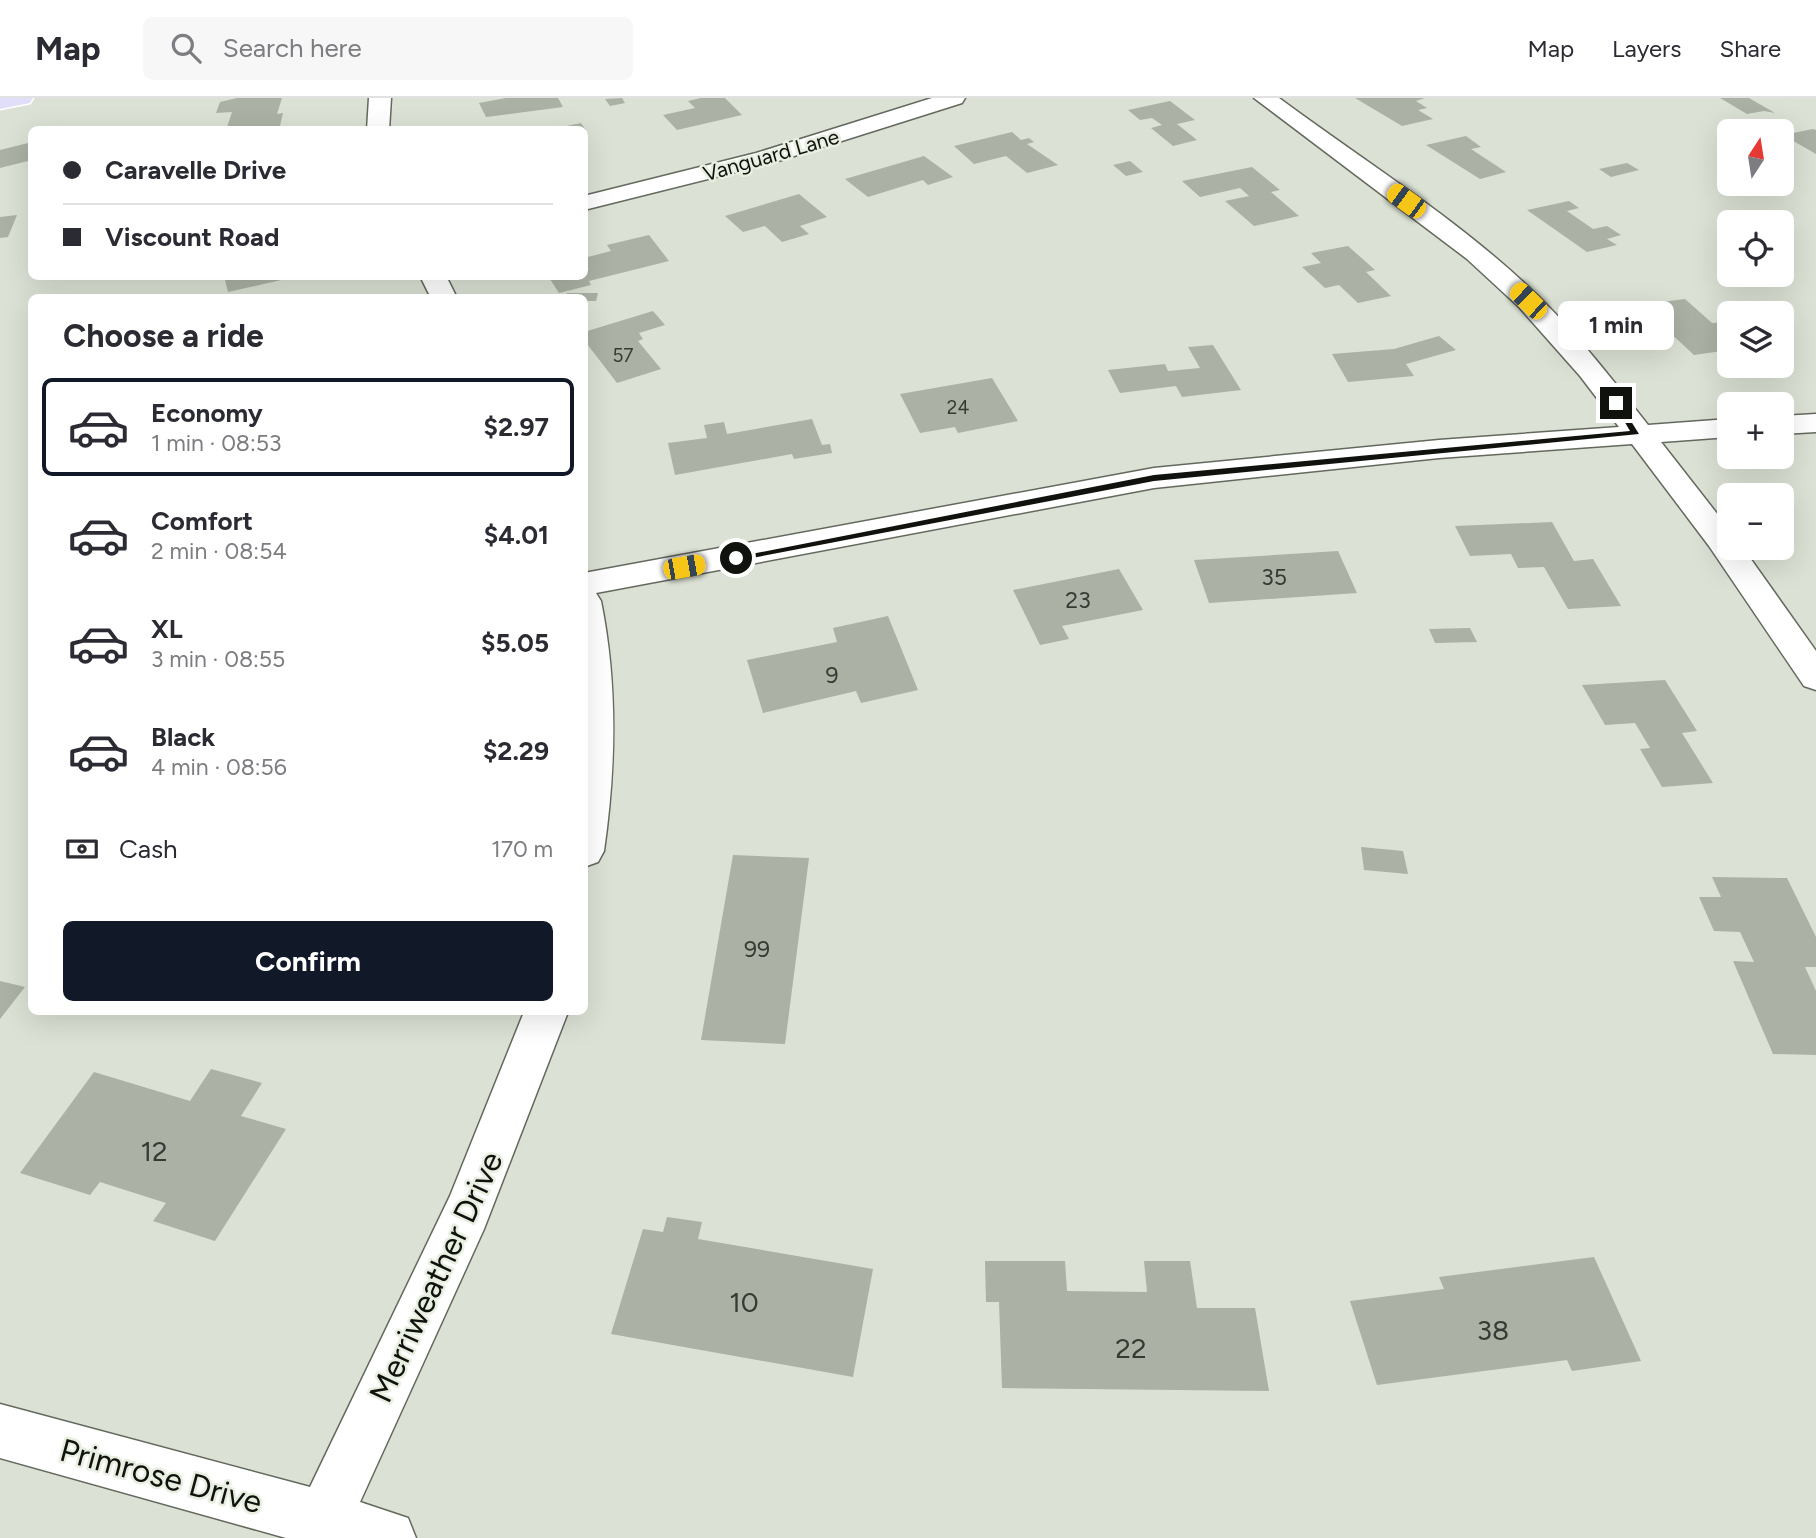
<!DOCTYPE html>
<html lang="en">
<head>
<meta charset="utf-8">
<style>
  :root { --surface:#fff; --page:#f7f7f7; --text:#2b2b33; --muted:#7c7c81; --line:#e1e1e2; --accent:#111827 }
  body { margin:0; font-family:Figtree,sans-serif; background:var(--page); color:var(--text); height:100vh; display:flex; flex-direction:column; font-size:26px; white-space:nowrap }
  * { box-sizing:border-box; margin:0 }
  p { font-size:23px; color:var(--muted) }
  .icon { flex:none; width:38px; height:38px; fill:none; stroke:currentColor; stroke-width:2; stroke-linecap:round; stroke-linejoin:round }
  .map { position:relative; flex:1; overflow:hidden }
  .details { position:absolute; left:28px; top:196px; width:560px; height:721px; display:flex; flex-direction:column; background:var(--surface); border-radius:10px; box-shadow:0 7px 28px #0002 }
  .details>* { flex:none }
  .guide { position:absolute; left:28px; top:28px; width:560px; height:154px; border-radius:10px; box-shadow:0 7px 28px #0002; display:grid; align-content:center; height:154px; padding:0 35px; background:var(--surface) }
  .needle { width:46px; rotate:12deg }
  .fabs { position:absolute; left:1717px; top:21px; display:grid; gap:14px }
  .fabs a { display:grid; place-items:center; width:77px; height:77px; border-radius:10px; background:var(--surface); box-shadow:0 7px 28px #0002; font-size:35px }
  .end { position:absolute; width:32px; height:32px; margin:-16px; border:9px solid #10120e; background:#fff; box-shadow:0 0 0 4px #fff }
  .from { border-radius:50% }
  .bubble { position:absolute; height:49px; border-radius:10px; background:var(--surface); box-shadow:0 7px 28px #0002; font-size:23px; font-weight:700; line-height:49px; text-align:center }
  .car { position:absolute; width:21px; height:42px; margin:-21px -10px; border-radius:9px; box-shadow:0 0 5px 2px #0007; background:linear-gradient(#f5c518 24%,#345 0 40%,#f5c518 0 76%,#345 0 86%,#f5c518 0) }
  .guide b { display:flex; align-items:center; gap:24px; height:66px; font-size:26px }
  .guide b+b { border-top:2px solid var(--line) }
  .guide i { width:18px; height:18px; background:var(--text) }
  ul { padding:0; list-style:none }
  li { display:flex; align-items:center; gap:21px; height:98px; margin:0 14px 10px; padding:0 21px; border:4px solid transparent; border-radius:10px }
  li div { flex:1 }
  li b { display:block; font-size:26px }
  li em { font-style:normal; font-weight:700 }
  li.on { border-color:var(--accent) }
  li>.icon { width:63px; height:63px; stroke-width:1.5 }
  h2 { padding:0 35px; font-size:32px; line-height:84px }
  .pay { display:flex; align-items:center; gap:18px; height:77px; padding:0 35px; font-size:26px }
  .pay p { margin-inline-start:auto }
  .button { display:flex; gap:14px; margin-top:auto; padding:14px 35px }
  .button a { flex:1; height:80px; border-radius:10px; background:var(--accent); color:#fff; font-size:28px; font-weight:700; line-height:80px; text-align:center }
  header { display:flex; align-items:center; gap:42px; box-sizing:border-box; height:98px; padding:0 35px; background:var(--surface); border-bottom:2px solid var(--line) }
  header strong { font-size:33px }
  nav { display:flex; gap:38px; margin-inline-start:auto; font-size:24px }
  .search { width:490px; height:63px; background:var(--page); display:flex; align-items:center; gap:18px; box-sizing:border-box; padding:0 24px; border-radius:10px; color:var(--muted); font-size:26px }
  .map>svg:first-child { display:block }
</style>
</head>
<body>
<header>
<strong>Map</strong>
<div class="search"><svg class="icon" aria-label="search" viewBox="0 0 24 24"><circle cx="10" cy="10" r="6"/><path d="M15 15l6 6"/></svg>Search here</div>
<nav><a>Map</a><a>Layers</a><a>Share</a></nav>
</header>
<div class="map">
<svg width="1816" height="1440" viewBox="0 0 1816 1440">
  <rect width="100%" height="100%" fill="#dbe1d4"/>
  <g fill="#abb1a4">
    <polygon points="237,0 282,0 277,16 283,15 279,32 226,32 232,14 216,15 220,4"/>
    <polygon points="506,0 558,0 563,9 486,19 479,5"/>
    <polygon points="622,0 625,5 610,8 605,1"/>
    <polygon points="701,0 725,0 742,17 677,32 663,17 695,10 688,3"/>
    <polygon points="1355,0 1425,0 1416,3 1427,10 1418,12 1433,21 1402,28"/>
    <polygon points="1720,0 1749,0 1775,15 1764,13 1747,16"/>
    <polygon points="1170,3 1195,22 1177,26 1197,42 1173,48 1151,30 1162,27 1152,20 1140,22 1128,12"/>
    <polygon points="581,25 586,32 557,32 557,30"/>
    <polygon points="1813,31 1816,32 1816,56 1783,37"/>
    <polygon points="1012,34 1021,42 1029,40 1034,44 1027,46 1058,67 1027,75 1006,58 974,66 954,48"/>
    <polygon points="1466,38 1481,49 1471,51 1506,74 1480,81 1426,47"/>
    <polygon points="32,44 32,62 0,70 0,52"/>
    <polygon points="924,58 953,79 928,87 923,82 868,99 845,81"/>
    <polygon points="1130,63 1143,74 1126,78 1113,67"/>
    <polygon points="1627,65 1639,72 1611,79 1599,71"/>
    <polygon points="1252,69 1280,92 1271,94 1299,118 1254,128 1225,103 1249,98 1240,90 1200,99 1182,83"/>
    <polygon points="799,96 827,119 800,128 809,136 782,144 765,128 743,134 725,118"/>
    <polygon points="1569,103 1579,110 1567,113 1593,131 1607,128 1621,137 1607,141 1617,147 1587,154 1527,112"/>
    <polygon points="17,117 8,139 0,140 0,119"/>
    <polygon points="649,137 669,163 589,183 591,187 559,195 548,178 584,178 584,160 611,153 607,147"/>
    <polygon points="1348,148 1375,172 1366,174 1391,198 1358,205 1339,187 1325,190 1302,169 1321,165 1311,155"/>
    <polygon points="224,178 290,178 290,180 228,194"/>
    <polygon points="567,195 598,195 596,203 584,203 584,200 566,200"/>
    <polygon points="1685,201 1712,225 1729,224 1729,236 1720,237 1729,245 1729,252 1694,257 1652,218 1657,217 1645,206"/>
    <polygon points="653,213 665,227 639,235 643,241 638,243 661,271 617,285 584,242 584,234"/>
    <polygon points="1439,238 1456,252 1406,266 1414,278 1348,284 1332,256 1394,251"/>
    <polygon points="1213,247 1241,292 1182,299 1176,288 1120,295 1108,272 1165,266 1168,273 1200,270 1188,249"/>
    <polygon points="992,280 1018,323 958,335 955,329 920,335 900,296"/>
    <polygon points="812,321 822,347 830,346 832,355 794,361 792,356 675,377 668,345 707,340 704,327 724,324 727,336"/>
    <polygon points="1552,424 1574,463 1593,461 1621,508 1568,511 1544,469 1518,470 1511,456 1470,458 1455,428"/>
    <polygon points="1338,453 1357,495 1209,505 1194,462"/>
    <polygon points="1119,471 1143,512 1062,528 1069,541 1040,547 1013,492"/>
    <polygon points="888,518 918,592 861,605 856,593 763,615 747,562 837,544 833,530"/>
    <polygon points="1470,530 1477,544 1435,545 1429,531"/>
    <polygon points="1665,582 1697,633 1682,635 1713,685 1662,689 1640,651 1650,650 1635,625 1605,627 1582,587"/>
    <polygon points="1361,749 1403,753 1408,776 1364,772"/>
    <polygon points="733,757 809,760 785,946 701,942"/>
    <polygon points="1712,779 1787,780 1816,839 1816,869 1805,869 1816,893 1816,957 1773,956 1733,863 1754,864 1740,834 1714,833 1699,799 1721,799"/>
    <polygon points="0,883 25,889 0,921"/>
    <polygon points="211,971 262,985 241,1018 286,1031 215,1143 153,1123 166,1105 100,1084 90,1097 20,1075 94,974 190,1003"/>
    <polygon points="667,1119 702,1124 698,1141 873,1171 853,1279 611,1236 643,1131 663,1134"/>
    <polygon points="1594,1159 1641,1263 1572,1273 1567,1262 1377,1287 1350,1203 1444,1191 1439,1179"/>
    <polygon points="985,1163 1065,1163 1067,1193 1147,1194 1144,1163 1190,1163 1197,1210 1255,1210 1269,1293 1002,1290 999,1204 986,1204"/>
  </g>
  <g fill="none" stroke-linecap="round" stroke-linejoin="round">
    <g stroke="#64695e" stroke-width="3">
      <g id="minor">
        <polygon points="369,0 391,0 389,32 367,32"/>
        <polygon points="932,0 965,0 962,5 772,65 584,112 584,98 756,55"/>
        <path d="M1254 0H1279C1364 63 1461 123 1537 197 1578 237 1613 282 1648 327L1729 321V339L1661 344 1729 431V450H1743L1816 553V592L1804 588 1709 448 1632 346 1439 360 1154 390 596 495 601 503C618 587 616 669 604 753L598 764 584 769V475L1154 370 1439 342 1619 329 1580 278 1519 209 1467 161Z"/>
        <polygon points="420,178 446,178 457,200 431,200"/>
        <polygon points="1816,316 1816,334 1782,336 1782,318"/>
        <polygon points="524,914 568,914 484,1131 360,1404 408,1420 416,1440 286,1440 0,1360 0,1306 310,1389 450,1098"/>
      </g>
    </g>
    <g stroke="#fff" stroke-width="3">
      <polygon id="major" points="0,0 33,0 30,5 0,11"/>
    </g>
    <use href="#minor" fill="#fff" fill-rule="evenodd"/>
    <use href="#major" fill="#e0def9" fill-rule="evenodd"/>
  </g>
  <polygon fill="#10120e" points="1613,304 1619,304 1639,336 1154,383 736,463 731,460 1154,377 1630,333"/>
  <g text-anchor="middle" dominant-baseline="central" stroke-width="5" stroke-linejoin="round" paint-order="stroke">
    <g font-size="19" fill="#373a34">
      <text x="623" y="257">57</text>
      <text x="958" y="309">24</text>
    </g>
    <g font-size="21" fill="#10120e" stroke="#e8efe1">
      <text transform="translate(771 57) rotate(-16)">Vanguard Lane</text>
    </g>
    <g font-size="23" fill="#373a34">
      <text x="1274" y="479">35</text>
      <text x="1078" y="502">23</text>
      <text x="832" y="577">9</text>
      <text x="757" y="851">99</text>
    </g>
    <g font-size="28" fill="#373a34">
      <text x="154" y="1053">12</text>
      <text x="744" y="1204">10</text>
      <text x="1493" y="1232">38</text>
      <text x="1131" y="1250">22</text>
    </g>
    <g font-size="32" fill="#10120e" stroke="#e8efe1">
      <text transform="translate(436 1179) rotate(-65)">Merriweather Drive</text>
      <text transform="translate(161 1378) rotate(15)">Primrose Drive</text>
    </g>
  </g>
</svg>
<div class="fabs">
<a><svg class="needle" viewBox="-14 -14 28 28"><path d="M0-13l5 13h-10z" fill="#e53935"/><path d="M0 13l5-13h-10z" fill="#7c7c81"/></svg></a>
<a><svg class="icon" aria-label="locate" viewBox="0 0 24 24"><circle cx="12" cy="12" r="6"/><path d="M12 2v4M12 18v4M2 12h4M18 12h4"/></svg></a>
<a><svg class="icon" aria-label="layers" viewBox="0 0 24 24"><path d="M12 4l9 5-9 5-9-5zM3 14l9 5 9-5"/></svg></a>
<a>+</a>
<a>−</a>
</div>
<i class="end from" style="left:736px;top:460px"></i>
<i class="end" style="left:1616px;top:305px"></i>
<div class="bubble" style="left:1558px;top:203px;width:116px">1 min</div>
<i class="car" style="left:1406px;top:103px;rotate:306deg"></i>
<i class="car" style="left:1528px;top:203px;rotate:314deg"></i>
<i class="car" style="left:684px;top:469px;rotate:80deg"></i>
<div class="guide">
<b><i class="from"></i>Caravelle Drive</b>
<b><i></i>Viscount Road</b>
</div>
<section class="details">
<h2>Choose a ride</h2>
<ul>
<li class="on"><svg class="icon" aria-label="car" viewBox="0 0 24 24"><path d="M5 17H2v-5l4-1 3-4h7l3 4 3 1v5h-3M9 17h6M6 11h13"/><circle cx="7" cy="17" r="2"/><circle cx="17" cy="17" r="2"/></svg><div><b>Economy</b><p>1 min · 08:53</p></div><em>$2.97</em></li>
<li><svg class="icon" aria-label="car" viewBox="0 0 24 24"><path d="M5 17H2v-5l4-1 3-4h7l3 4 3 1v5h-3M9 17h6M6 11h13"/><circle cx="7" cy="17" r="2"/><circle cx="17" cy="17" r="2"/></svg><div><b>Comfort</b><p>2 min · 08:54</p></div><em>$4.01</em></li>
<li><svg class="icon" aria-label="car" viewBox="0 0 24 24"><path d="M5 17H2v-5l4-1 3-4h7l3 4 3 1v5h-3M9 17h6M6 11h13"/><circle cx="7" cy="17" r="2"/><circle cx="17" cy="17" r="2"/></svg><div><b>XL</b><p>3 min · 08:55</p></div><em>$5.05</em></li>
<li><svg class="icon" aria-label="car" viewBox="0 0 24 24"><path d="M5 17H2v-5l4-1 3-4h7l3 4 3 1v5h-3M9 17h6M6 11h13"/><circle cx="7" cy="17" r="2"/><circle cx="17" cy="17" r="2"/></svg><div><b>Black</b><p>4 min · 08:56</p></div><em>$2.29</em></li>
</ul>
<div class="pay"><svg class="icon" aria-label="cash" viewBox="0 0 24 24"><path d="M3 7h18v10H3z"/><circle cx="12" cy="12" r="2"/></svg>Cash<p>170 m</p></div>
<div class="button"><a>Confirm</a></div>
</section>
</div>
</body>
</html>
